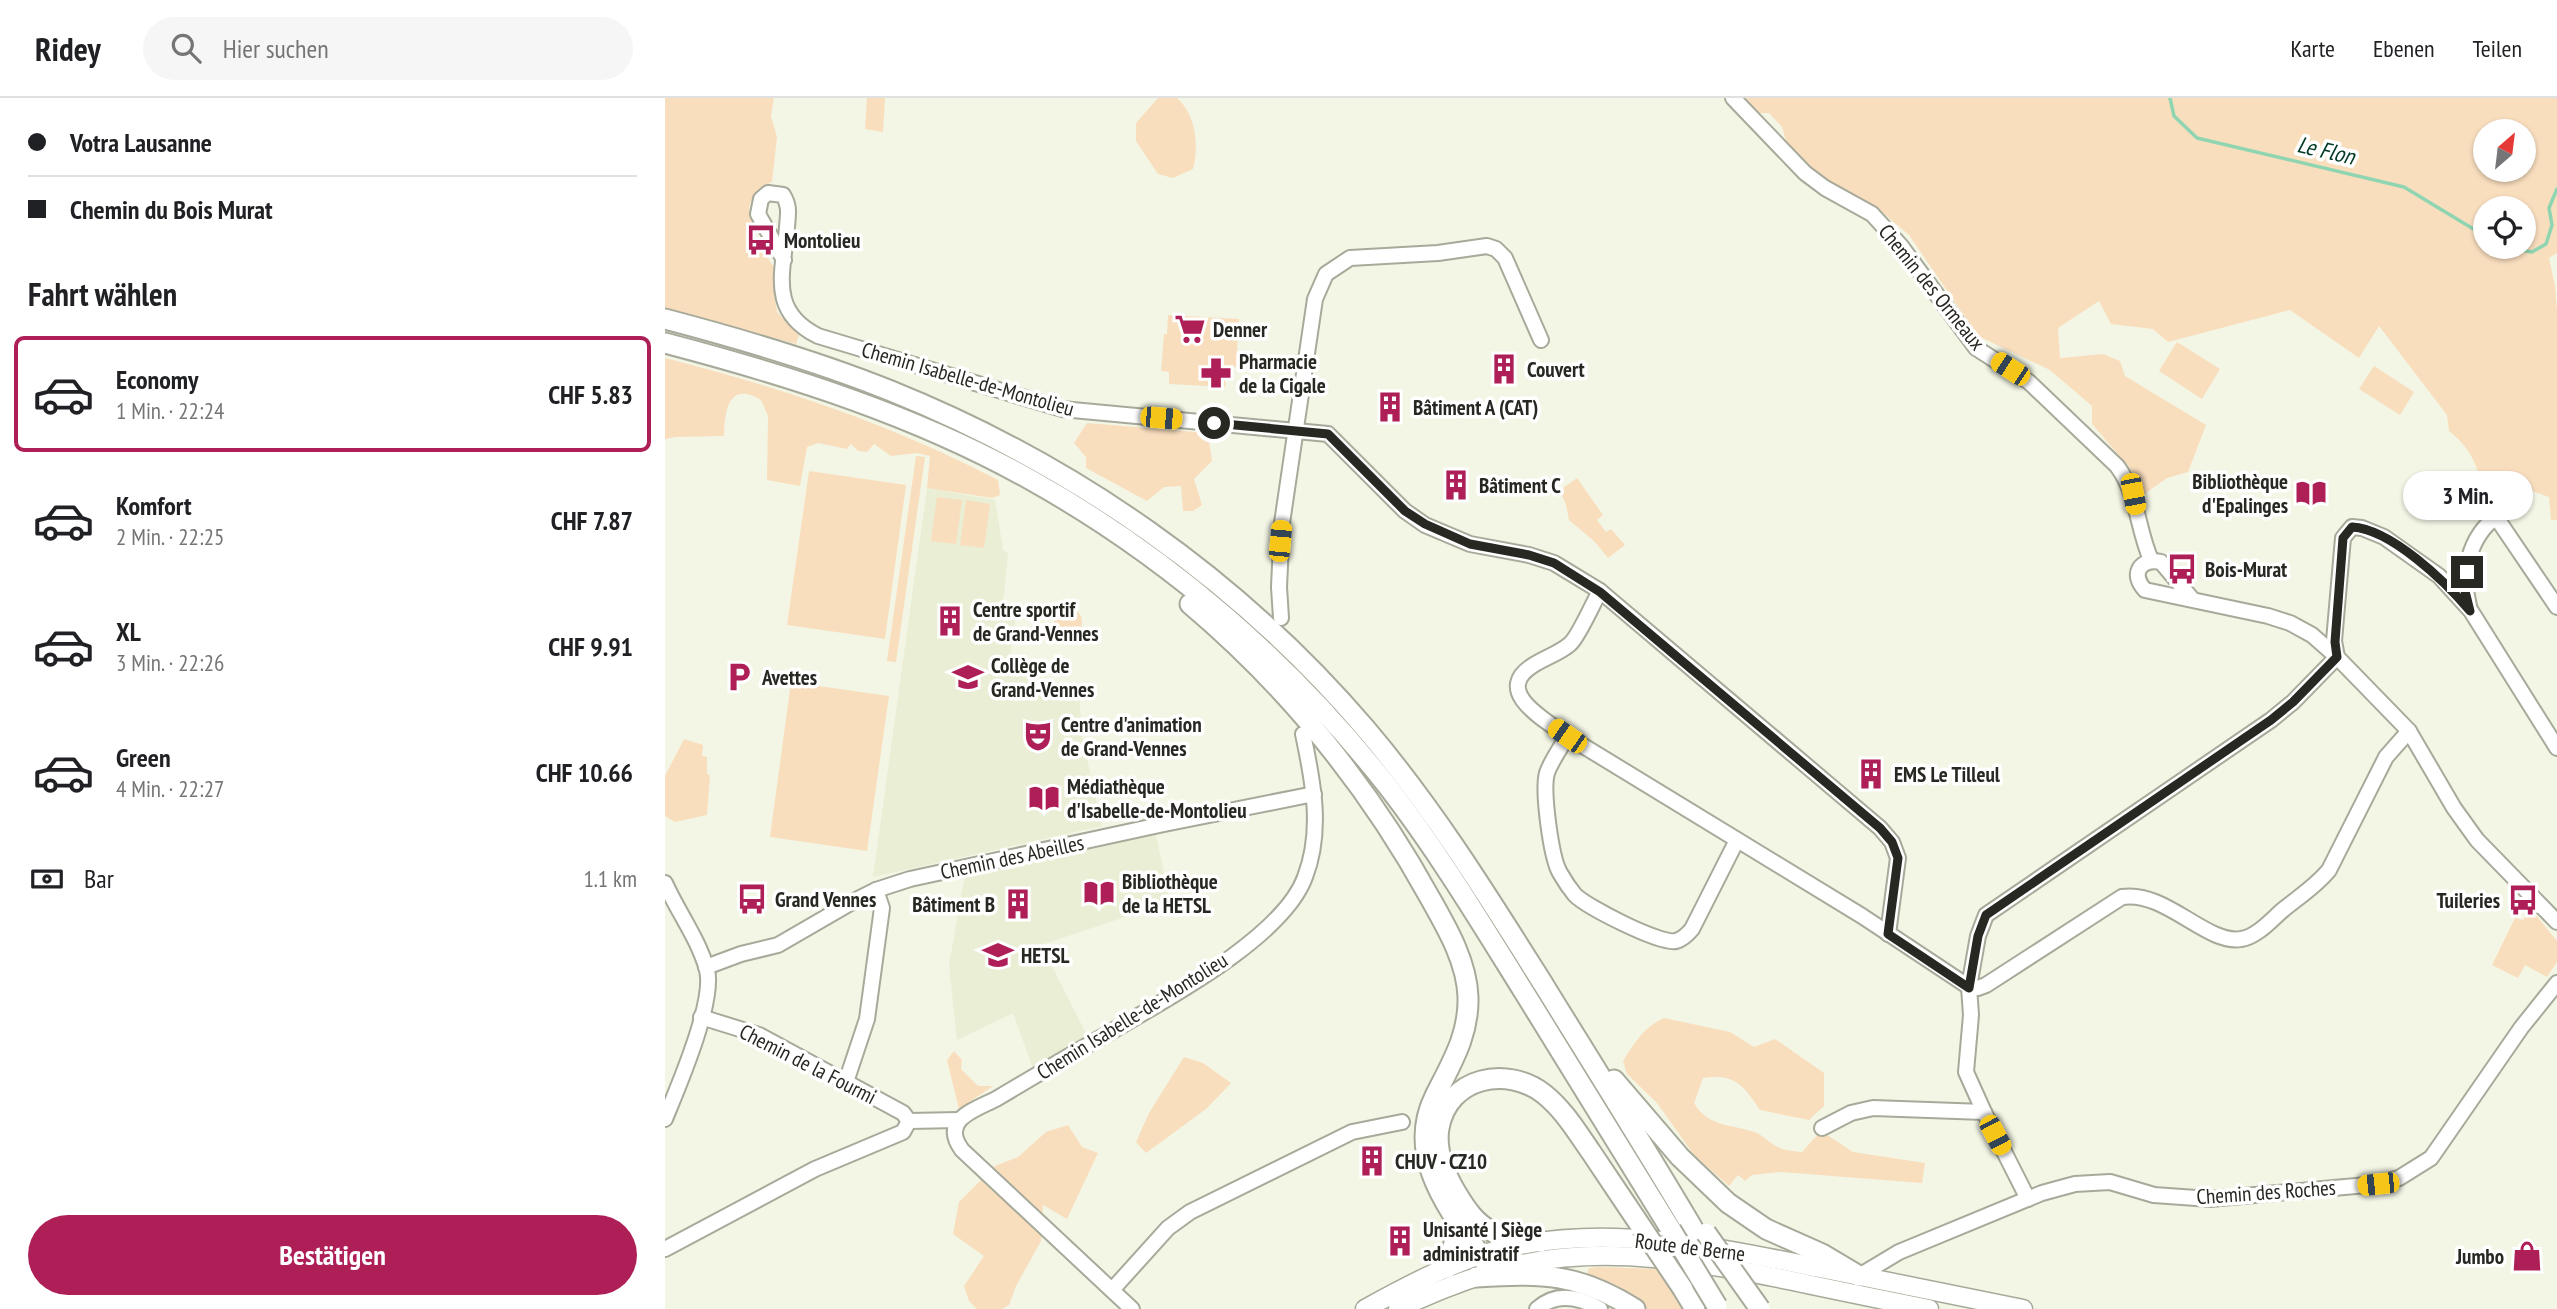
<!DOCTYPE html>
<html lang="de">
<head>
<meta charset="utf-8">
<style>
  :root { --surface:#fff; --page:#f6f6f6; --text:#202124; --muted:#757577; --line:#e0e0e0; --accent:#ae1f57 }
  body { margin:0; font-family:"PT Sans Narrow",sans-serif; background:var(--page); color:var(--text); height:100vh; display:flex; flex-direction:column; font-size:26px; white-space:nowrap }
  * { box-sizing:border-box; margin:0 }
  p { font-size:23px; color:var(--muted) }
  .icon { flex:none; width:38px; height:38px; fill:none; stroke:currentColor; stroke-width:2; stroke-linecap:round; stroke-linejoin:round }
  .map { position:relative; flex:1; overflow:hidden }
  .side { display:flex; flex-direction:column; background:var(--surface); width:665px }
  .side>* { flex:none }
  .guide { display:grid; align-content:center; height:154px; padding:0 28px; background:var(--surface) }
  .needle { width:46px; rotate:28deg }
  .buttons { position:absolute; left:1808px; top:21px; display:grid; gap:14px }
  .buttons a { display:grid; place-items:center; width:63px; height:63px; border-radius:50%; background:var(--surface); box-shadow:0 2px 5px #0004; font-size:35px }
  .end { position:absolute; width:32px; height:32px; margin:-16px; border:9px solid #272822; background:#fff; box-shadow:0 0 0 4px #fff }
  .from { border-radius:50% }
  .bubble { position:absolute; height:49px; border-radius:24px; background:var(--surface); box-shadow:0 2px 5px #0004; font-size:23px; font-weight:700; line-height:49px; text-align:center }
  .car { position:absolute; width:21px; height:42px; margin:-21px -10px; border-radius:9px; box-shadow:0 0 5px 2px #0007; background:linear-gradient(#f5c518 24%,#345 0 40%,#f5c518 0 76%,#345 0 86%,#f5c518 0) }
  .guide b { display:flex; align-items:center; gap:24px; height:66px; font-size:26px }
  .guide b+b { border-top:2px solid var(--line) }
  .guide i { width:18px; height:18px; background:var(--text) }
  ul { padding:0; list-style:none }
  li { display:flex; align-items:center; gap:21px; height:116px; margin:0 14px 10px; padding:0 14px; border:4px solid transparent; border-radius:10px }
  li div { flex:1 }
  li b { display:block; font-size:26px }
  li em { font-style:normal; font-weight:700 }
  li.selected { border-color:var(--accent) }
  li>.icon { width:63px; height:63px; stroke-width:1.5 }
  h2 { padding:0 28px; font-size:32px; line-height:84px }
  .pay { display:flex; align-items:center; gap:18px; height:77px; padding:0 28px; font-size:26px }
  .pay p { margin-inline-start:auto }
  .primary-button { display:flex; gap:14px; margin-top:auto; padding:14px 28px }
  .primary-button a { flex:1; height:80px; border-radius:42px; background:var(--accent); color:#fff; font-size:28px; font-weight:700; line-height:80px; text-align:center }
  header { display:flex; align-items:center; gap:42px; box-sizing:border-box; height:98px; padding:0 35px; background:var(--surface); border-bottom:2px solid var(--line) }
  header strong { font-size:33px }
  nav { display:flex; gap:38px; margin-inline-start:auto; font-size:24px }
  .search { width:490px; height:63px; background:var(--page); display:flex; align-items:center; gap:18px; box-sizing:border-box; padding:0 24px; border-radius:38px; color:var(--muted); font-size:26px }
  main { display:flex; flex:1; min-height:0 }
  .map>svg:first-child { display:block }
</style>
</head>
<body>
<header>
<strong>Ridey</strong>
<div class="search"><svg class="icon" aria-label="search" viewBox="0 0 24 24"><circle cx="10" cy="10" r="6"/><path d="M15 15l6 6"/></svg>Hier suchen</div>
<nav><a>Karte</a><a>Ebenen</a><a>Teilen</a></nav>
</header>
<main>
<section class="side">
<div class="guide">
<b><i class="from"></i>Votra Lausanne</b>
<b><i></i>Chemin du Bois Murat</b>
</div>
<h2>Fahrt wählen</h2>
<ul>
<li class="selected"><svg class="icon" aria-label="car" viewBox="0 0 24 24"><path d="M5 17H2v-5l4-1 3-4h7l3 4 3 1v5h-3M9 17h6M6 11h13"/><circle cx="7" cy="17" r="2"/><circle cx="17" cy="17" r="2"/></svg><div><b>Economy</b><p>1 Min. · 22:24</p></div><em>CHF 5.83</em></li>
<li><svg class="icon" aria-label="car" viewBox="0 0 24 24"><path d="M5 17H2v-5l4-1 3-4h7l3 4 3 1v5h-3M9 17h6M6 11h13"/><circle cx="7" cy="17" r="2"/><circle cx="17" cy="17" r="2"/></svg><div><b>Komfort</b><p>2 Min. · 22:25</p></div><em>CHF 7.87</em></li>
<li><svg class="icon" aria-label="car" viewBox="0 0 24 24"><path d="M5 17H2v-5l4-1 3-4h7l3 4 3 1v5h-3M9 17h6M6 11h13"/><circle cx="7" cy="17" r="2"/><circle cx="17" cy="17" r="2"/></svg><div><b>XL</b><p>3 Min. · 22:26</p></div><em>CHF 9.91</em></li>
<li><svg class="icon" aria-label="car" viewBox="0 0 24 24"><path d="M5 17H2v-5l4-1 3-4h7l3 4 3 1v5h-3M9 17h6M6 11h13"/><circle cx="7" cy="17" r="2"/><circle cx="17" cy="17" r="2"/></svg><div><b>Green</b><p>4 Min. · 22:27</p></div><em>CHF 10.66</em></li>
</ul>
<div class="pay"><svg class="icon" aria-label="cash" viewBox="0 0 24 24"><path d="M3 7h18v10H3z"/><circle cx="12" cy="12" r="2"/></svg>Bar<p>1.1 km</p></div>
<div class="primary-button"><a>Bestätigen</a></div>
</section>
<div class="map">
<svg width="1892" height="1211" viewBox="0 0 1892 1211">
  <rect width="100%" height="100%" fill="#f3f6e5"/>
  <g fill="#e9eed5">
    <polygon points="262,390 330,402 338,452 343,455 338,507 351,516 343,572 414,590 417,639 437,728 208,779"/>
    <polygon points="491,737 505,804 376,847 424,941 369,973 348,915 292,942 284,867 300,776"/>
  </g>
  <g fill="#f9debe" fill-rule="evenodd">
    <path d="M0 0H109L106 18 112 39 107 84C93 90 88 96 84 110L94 128 89 139 110 171 109 195 112 214 134 237 131 246 0 210Z"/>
    <polygon points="202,0 220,0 218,34 200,31"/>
    <path d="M493 0H512C531 17 534 47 528 71L508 80 493 76 471 43V25Z"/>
    <path d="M1078 0H1892V155L1884 160 1890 188 1892 213V422H1886L1884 399 1856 389 1858 408 1821 411C1815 377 1812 355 1784 333L1782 317 1714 228 1694 260 1625 212 1503 244 1488 231 1446 226 1434 203 1393 230 1395 260 1438 256 1455 263 1460 278 1541 327 1523 374 1502 380 1478 397 1474 381 1427 326V308L1385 272 1313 238 1244 137 1213 111 1151 76 1122 46 1117 29 1104 15H1094ZM1820 33H1858V72H1820ZM1820 110H1858V149H1820Z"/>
    <polygon points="503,217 574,221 571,269 563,269 560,289 504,286 504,274 496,273 499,236 502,236"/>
    <polygon points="1512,244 1555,271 1537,301 1494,273"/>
    <path d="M0 260C115 289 228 327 333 382L335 397 327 400 262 390 265 358 252 355 226 358 209 346 202 354 193 353 186 346 182 351 153 345 142 349 135 388 102 382 103 318 96 302C62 282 60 315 59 338L11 339 0 341Z"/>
    <polygon points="1709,268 1749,294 1735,317 1694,291"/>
    <polygon points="422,325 543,335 547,363 529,381 537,407 528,413 518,413 516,388 499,389 482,403 421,370 421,359 409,345"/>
    <polygon points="251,358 260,359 231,564 222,563"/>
    <polygon points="144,373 241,387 220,541 122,527"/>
    <polygon points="912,380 938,417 932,422 941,434 946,431 960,447 943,460 930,444 904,422 901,407 896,395 898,390"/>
    <polygon points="272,399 297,402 291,446 266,443"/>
    <polygon points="301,402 325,406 319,450 295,447"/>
    <circle cx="403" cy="524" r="14"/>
    <polygon points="126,584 224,598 202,753 105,739"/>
    <polygon points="19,641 38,647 37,658 42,659 42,676 45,677 42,717 10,724 0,718 0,678"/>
    <polygon points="1865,810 1892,843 1892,864 1882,879 1860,867 1853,880 1827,867 1850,820 1858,822"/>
    <path d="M999 920 1065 934 1089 949 1110 941 1159 975V1008L1144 1022 1095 1012C1079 988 1070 975 1038 980L1029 1005C1043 1030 1069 1026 1092 1035 1100 1039 1107 1047 1115 1050 1122 1053 1130 1053 1137 1054L1156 1033 1188 1054 1260 1065 1257 1085 1116 1074 1087 1077 1080 1083 1073 1077 1064 1088 1029 1057 992 1005 962 976 958 963C970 944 979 929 999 920Z"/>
    <polygon points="289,953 297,962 296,971 313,988 328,988 294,1011 282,962"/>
    <polygon points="519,959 538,965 566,985 541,1011 481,1055 471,1044 484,1015"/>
    <polygon points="403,1027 417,1049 433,1055 402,1121 378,1107 376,1143 351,1188 344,1207 337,1211 312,1211 304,1203 299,1188 319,1158 288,1136 294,1104 330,1068 353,1059 381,1034"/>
    <polygon points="934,1169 994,1171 1019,1211 978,1211 920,1181 924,1170"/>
  </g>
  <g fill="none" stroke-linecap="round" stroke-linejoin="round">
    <g stroke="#8fd5b1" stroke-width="3.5">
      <polyline points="1505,0 1509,18 1532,40 1739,89 1820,138"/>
      <polyline points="1838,149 1867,154 1881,146 1887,127 1884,110 1892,91"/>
    </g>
    <g stroke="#a7aa9a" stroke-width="18">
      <g id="minor">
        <path d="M1068 0 1140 75 1160 90 1207 116 1236 148 1311 250 1364 284 1452 368C1473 396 1472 430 1486 462"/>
        <path d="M119 162 93 116 96 101 103 95 118 97C125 108 123 116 122 129 118 175 103 213 153 238L397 311 663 336 740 413 760 427 805 446 864 457 889 465 935 493 1215 730 1227 744 1233 760 1223 836"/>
        <path d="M935 493C928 505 914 538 905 546 895 555 879 560 867 568 827 594 882 623 902 638L1197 818 1304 889"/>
        <path d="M1528 502 1496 464C1475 460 1465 476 1480 492L1603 518 1625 525 1647 537 1672 559 1744 633 1789 710 1812 742 1892 824"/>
        <path d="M1804 508C1796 476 1804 439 1831 419L1892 509"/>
        <polyline points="616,520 614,489 617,425 650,201 661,176 685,160 773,155 822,148 831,151 840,160 876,242"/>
        <polyline points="1672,559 1669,543 1678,440 1687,429 1697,430 1719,439 1774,478 1806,513 1892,650"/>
        <path d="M902 638C896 650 886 663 882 675 877 692 886 760 895 775 899 782 905 791 910 797 922 809 996 847 1011 843 1018 841 1022 837 1027 831L1072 742"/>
        <path d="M0 785C13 814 34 842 42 872 50 904 13 989 0 1021"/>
        <polyline points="41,869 76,856 113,847 189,803 211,792 245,781 499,726 649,696"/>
        <path d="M1304 889 1313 890 1321 887 1457 799C1500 792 1542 847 1576 841 1592 839 1607 821 1619 811 1635 798 1651 788 1664 772L1721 659 1744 633"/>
        <polyline points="36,919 94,937 238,1015 244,1023"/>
        <polyline points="181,984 202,921 217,810 211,792"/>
        <polyline points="244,1023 294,1022"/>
        <polyline points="1157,1030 1186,1015 1208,1010 1319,1014"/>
        <polyline points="1363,1101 1319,1014 1301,974 1306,917 1304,889 1313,838 1321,817 1606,622 1628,604 1672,559"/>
        <polyline points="0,1151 150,1071 238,1034 244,1023"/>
        <polyline points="1194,1178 1234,1154 1377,1095 1410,1086 1445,1084 1489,1097 1545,1101 1713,1086 1734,1080 1766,1060 1856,930 1892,885"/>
        <polyline points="447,1192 503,1130 525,1114 687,1034 737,1024"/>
        <path d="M467 1211 297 1052C275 1022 309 1012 331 1001 368 979 405 957 442 936 498 903 618 840 640 779 658 733 648 683 638 636"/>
        <path d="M872 1211C891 1194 913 1198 935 1211"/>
      </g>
    </g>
    <g stroke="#a7aa9a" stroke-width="21">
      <g id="major">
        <path d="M700 1211C745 1186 794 1160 846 1149 948 1126 1054 1150 1155 1170 1223 1184 1291 1197 1358 1211"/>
        <path d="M733 1211C772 1192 812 1177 853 1167 944 1146 1039 1165 1128 1183 1174 1193 1219 1202 1264 1211"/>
      </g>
    </g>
    <g stroke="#a7aa9a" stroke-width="23">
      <g id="highway">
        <path d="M0 221C76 241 152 263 226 293 407 366 573 481 700 630 769 711 824 800 880 889 930 970 981 1051 1030 1134"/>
        <path d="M0 245C126 278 252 318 366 382 504 459 627 566 724 690 774 755 816 825 859 894 908 973 957 1053 1006 1132"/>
        <path d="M525 506C622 588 704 689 765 800 782 830 802 864 803 899 804 937 787 964 770 998 737 1064 793 1122 827 1174"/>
        <polyline points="949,982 1015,1059 1063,1105 1101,1131 1157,1156 1194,1178"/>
        <path d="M875 1144C860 1141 842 1140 828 1134 811 1126 801 1111 792 1096 780 1076 770 1053 774 1030 783 979 842 967 879 996 899 1012 912 1034 926 1054 943 1079 960 1105 977 1130"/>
        <polyline points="782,1170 789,1145 789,1119"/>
        <path d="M811 1179C877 1175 913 1175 970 1211"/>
        <polyline points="1018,1191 1030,1211"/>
      </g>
    </g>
    <use href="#minor" stroke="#fff" stroke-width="14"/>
    <use href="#major" stroke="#fff" stroke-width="18"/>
    <use href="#highway" stroke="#fff" stroke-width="19"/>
    <g stroke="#a7aa9a" stroke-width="23" stroke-linecap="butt">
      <g id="highway-bridge">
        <polyline points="977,1130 1018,1191"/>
        <polyline points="1006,1132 1052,1208"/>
        <polyline points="1041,1135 1095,1211"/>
      </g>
    </g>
    <use href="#highway-bridge" stroke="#fff" stroke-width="19"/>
  </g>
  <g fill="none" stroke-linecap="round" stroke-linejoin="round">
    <path stroke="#272822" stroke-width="9" d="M549 325 663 336 740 413 760 426 805 446 864 457 889 465 935 494 1215 730 1227 744 1233 760 1223 836 1304 890 1313 838 1321 817 1606 622 1628 604 1672 559 1670 544 1678 440 1687 429C1726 431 1781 484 1805 513L1800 493 1802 474"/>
  </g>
  <defs>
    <g id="bus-bare" transform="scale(2.415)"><path d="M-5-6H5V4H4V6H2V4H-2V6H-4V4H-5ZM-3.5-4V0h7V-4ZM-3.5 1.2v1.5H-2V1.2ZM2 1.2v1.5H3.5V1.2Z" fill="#ae1f57" stroke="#fff" stroke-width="2.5" paint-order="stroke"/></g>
    <g id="supermarket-bare" transform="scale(2.415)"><path d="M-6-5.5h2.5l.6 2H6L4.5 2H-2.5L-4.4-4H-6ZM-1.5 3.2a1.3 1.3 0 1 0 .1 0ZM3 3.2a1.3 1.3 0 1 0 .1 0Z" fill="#ae1f57" stroke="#fff" stroke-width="2.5" paint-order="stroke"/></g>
    <g id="building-bare" transform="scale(2.415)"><path d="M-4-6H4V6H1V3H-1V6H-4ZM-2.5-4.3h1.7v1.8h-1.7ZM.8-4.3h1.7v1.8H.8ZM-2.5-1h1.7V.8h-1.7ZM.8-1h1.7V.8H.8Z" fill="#ae1f57" stroke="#fff" stroke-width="2.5" paint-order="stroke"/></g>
    <g id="pharmacy-bare" transform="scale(2.415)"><path d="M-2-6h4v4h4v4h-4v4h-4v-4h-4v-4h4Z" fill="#ae1f57" stroke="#fff" stroke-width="2.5" paint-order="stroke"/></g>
    <g id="library-bare" transform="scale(2.415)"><path d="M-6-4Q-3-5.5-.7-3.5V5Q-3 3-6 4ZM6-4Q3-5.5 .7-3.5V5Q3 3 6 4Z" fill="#ae1f57" stroke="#fff" stroke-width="2.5" paint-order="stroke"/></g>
    <g id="parking-bare" transform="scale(2.415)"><path d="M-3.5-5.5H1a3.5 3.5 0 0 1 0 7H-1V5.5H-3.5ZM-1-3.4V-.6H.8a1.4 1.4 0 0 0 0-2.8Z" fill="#ae1f57" stroke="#fff" stroke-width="2.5" paint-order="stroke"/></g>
    <g id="school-bare" transform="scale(2.415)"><path d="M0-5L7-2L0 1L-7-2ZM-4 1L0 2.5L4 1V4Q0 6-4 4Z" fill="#ae1f57" stroke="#fff" stroke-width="2.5" paint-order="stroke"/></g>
    <g id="theatre-bare" transform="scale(2.415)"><path d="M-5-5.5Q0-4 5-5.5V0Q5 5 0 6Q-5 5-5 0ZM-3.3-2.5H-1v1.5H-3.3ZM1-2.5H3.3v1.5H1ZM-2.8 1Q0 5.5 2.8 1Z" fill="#ae1f57" stroke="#fff" stroke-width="2.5" paint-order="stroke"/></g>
    <g id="university-bare" transform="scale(2.415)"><path d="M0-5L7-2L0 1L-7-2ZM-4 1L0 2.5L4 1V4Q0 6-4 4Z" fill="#ae1f57" stroke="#fff" stroke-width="2.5" paint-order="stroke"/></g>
    <g id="shop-bare" transform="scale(2.415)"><path d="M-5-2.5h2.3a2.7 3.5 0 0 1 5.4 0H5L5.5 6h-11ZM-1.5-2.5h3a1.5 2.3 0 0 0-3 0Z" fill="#ae1f57" stroke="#fff" stroke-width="2.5" paint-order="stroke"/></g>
  </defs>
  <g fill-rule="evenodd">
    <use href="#bus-bare" x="96" y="142"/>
    <use href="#supermarket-bare" x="525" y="231"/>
    <use href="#building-bare" x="839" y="271"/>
    <use href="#pharmacy-bare" x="551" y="275"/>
    <use href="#building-bare" x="725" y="309"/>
    <use href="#building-bare" x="791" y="387"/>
    <use href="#library-bare" x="1646" y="395"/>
    <use href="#bus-bare" x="1517" y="471"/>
    <use href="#building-bare" x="285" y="523"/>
    <use href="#parking-bare" x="74" y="579"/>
    <use href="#school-bare" x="303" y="579"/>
    <use href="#theatre-bare" x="373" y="638"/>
    <use href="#building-bare" x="1206" y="676"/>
    <use href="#library-bare" x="379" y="700"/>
    <use href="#library-bare" x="434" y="795"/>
    <use href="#bus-bare" x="87" y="801"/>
    <use href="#bus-bare" x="1858" y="802"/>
    <use href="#building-bare" x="353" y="806"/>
    <use href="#university-bare" x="333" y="857"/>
    <use href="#building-bare" x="707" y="1063"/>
    <use href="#building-bare" x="735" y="1143"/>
    <use href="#shop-bare" x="1862" y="1158"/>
  </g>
  <g text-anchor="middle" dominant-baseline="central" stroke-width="7" stroke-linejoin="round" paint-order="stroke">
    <g font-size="21" font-weight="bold" fill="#272822" stroke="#fff" text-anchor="start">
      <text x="119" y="142">Montolieu</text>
      <text x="548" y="231">Denner</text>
      <text x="574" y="263">Pharmacie<tspan x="574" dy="24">de la Cigale</tspan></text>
      <text x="862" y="271">Couvert</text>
      <text x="748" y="309">Bâtiment A (CAT)</text>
      <text x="1623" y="383" text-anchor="end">Bibliothèque<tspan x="1623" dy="24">d'Epalinges</tspan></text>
      <text x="814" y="387">Bâtiment C</text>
      <text x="1540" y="471">Bois-Murat</text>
      <text x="308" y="511">Centre sportif<tspan x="308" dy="24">de Grand-Vennes</tspan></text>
      <text x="326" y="567">Collège de<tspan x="326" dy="24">Grand-Vennes</tspan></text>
      <text x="97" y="579">Avettes</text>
      <text x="396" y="626">Centre d'animation<tspan x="396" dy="24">de Grand-Vennes</tspan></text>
      <text x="1229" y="676">EMS Le Tilleul</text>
      <text x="402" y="688">Médiathèque<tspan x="402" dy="24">d'Isabelle-de-Montolieu</tspan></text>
      <text x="457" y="783">Bibliothèque<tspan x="457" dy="24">de la HETSL</tspan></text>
      <text x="110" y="801">Grand Vennes</text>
      <text x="1835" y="802" text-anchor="end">Tuileries</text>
      <text x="330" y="806" text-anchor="end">Bâtiment B</text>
      <text x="356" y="857">HETSL</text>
      <text x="730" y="1063">CHUV - CZ10</text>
      <text x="758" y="1131">Unisanté | Siège<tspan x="758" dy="24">administratif</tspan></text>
      <text x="1839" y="1158" text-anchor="end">Jumbo</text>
    </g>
    <g font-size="21" fill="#272822" stroke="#fff">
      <text transform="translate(1267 189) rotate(51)">Chemin des Ormeaux</text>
      <text transform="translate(303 281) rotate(16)">Chemin Isabelle-de-Montolieu</text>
      <text transform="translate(347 759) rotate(-12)">Chemin des Abeilles</text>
      <text transform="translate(467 918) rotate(-32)">Chemin Isabelle-de-Montolieu</text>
      <text transform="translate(143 966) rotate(27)">Chemin de la Fourmi</text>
      <text transform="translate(1601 1094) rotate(-4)">Chemin des Roches</text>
      <text transform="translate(1025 1149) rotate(7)">Route de Berne</text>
    </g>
    <g font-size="23" font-style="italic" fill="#003b25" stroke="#fff">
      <text transform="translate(1661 52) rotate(13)">Le Flon</text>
    </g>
  </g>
</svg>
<div class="buttons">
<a><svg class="needle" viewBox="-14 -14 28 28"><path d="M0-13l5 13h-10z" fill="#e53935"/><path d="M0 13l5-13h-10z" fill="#757577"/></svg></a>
<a><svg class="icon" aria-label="locate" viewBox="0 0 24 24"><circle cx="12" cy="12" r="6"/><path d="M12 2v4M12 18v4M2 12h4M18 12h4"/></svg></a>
</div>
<i class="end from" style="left:549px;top:325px"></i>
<i class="end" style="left:1802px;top:474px"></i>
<div class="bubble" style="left:1738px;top:373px;width:130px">3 Min.</div>
<i class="car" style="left:1345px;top:271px;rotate:303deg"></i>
<i class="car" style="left:496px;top:320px;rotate:95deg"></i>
<i class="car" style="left:1468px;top:396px;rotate:169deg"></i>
<i class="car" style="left:615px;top:443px;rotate:5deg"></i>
<i class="car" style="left:902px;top:638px;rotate:305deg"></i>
<i class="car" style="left:1330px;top:1037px;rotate:152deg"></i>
<i class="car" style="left:1713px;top:1086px;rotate:264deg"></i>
</div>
</main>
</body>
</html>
